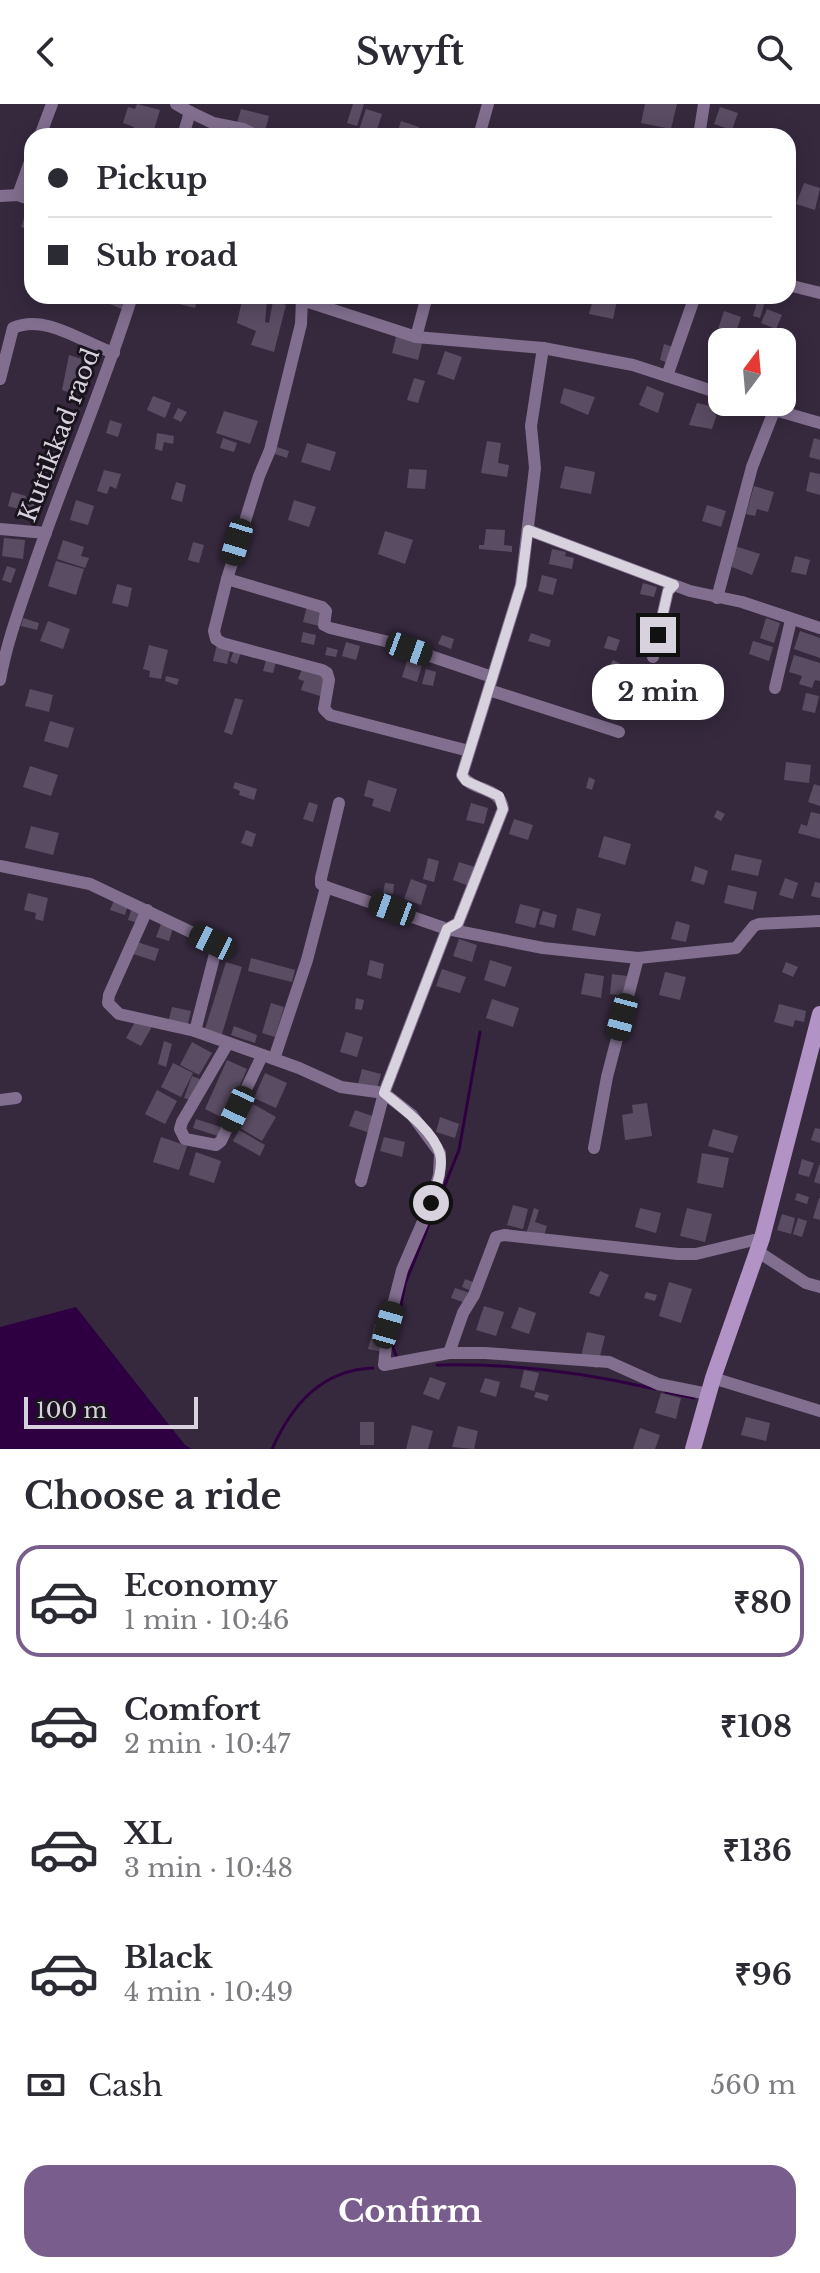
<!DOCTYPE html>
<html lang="en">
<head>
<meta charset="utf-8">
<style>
  :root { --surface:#fff; --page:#f7f7f7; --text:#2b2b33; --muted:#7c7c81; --line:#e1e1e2; --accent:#785d8d }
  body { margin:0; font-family:"Libre Baskerville",serif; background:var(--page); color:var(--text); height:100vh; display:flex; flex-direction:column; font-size:30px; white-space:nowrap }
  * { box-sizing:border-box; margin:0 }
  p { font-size:26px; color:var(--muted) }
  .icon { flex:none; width:44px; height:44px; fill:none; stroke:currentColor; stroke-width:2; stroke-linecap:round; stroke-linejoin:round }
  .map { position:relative; height:1345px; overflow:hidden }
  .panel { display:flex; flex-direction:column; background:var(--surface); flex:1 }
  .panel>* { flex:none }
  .top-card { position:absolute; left:24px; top:24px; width:772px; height:176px; border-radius:24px; box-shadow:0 4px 20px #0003; display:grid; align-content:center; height:176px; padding:0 24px; background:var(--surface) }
  .needle { width:52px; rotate:16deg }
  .controls { position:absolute; left:708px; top:224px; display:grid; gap:16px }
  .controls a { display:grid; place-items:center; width:88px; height:88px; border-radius:16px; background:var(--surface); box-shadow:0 4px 20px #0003; font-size:40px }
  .scale { position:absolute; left:24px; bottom:20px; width:174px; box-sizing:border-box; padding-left:8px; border:4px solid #d8d1de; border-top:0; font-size:22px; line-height:28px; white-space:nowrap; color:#d8d1de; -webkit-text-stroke:6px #1a141e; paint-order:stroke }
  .end { position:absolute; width:36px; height:36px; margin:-18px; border:10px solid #d8d1de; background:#111; box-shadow:0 0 0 4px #111 }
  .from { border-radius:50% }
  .bubble { position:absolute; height:56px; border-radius:24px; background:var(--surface); box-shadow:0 4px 20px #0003; font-size:26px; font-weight:700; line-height:56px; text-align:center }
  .car { position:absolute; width:24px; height:48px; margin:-24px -12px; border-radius:10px; box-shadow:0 0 6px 2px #0007; background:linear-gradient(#222 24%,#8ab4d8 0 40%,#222 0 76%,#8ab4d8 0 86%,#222 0) }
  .top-card b { display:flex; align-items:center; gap:28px; height:76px; font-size:30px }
  .top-card b+b { border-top:2px solid var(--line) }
  .top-card i { width:20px; height:20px; background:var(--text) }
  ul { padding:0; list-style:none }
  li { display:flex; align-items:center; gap:24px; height:112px; margin:0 16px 12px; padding:0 8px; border:4px solid transparent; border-radius:24px }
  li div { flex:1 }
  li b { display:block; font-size:30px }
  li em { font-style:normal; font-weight:700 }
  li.current { border-color:var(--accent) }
  li>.icon { width:72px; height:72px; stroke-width:1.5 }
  h2 { padding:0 24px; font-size:36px; line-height:96px }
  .pay { display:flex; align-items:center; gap:20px; height:88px; padding:0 24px; font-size:30px }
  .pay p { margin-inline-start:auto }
  .action { display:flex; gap:16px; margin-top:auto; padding:16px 24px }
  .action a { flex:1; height:92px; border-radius:24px; background:var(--accent); color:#fff; font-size:32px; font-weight:700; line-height:92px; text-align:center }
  header { display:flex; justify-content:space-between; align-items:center; height:104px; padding:0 24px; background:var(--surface); font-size:36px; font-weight:700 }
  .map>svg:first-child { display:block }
</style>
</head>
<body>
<header><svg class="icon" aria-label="back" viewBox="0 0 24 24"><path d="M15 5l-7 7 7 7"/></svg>Swyft<svg class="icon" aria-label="search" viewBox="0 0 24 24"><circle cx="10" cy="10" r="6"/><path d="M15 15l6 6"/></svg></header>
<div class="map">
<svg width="820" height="1345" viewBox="0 0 820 1345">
  <rect width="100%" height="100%" fill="#36293e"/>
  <polygon fill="#2e0042" points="76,1203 185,1341 192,1345 0,1345 0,1223"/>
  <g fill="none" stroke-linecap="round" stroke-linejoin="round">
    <g stroke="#2e0042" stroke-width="3">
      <polyline points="398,1256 393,1244 405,1180 459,1046 480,928"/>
      <path d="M437 1261C510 1259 583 1268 655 1285"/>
      <polyline points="666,1288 694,1294"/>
      <path d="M272 1345C292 1301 321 1266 373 1264"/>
    </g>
  </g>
  <g fill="#5a4c63">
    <polygon points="137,0 160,6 152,32 131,30 134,23 123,19 128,3 135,5"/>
    <polygon points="353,0 364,0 357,22 347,19"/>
    <polygon points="645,0 677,0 671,25 641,19"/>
    <polygon points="720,3 738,9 732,26 714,20"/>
    <polygon points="241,5 269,12 265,27 237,19"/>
    <polygon points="366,5 382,10 375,32 357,32"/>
    <polygon points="401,17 419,23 416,32 397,30"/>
    <polygon points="804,79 820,84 815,106 796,100"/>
    <polygon points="25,111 32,114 32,127 21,123"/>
    <polygon points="91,192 130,192 124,206"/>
    <polygon points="181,192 198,194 195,204 179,200"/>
    <polygon points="243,192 267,196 265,218 269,219 273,197 286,201 274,248 251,241 256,227 237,219"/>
    <polygon points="594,192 618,192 613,215 589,210"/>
    <polygon points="758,195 765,197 760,214 753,212"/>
    <polygon points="767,205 782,211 776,225 761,219"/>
    <polygon points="724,207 741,213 733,238 722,238 722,243 713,240"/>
    <polygon points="398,225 424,232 418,256 392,249"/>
    <polygon points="664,240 679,245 674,261 660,256"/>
    <polygon points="445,247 462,253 454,276 437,270"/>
    <polygon points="69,251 82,255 71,289 62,286"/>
    <polygon points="414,274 425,277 418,299 407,296"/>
    <polygon points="647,282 664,289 658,309 639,301"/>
    <polygon points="564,284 595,293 588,311 560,299"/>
    <polygon points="153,292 171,299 165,314 147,306"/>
    <polygon points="697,299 715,303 716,313 712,325 689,321"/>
    <polygon points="178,304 187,308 181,318 173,314"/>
    <polygon points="224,307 258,317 250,340 216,329"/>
    <polygon points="110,316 122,320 118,333 106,329"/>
    <polygon points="157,329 174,332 173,340 164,338 162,347 155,345"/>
    <polygon points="223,334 237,339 234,348 220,344"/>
    <polygon points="814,334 820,336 820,356 809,353"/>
    <polygon points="487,337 501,339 498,359 509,361 507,373 481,369"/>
    <polygon points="307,339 336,348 330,367 301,358"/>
    <polygon points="277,343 289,347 287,354 275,350"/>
    <polygon points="565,362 595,368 591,390 560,384"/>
    <polygon points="409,365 427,366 425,385 407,384"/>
    <polygon points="104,366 121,370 116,385 110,382 107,390 97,387"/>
    <polygon points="810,368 820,370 820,391 806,387"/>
    <polygon points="176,378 186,381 182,398 171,395"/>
    <polygon points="754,382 774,388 768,408 757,405 755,412 746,410"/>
    <polygon points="12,388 26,392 22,406 8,402"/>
    <polygon points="27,394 37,397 35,405 41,407 38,416 22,411"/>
    <polygon points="76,396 94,402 88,421 70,416"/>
    <polygon points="294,396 316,403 309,423 288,416"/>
    <polygon points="707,401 726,407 721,423 702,417"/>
    <polygon points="486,425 505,426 504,441 512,442 512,448 479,445 479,441 484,441"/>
    <polygon points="385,427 413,436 405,460 378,450"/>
    <polygon points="4,434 25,436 23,455 2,452"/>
    <polygon points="63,436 84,443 81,452 89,454 85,464 57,455"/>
    <polygon points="193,438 204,441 199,459 188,456"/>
    <polygon points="735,442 760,450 752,471 732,463"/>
    <polygon points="552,445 566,448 565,452 574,454 572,465 549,460"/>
    <polygon points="795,452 810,456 806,471 791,468"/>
    <polygon points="56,457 84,465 76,491 48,482"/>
    <polygon points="7,462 16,465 11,479 2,476"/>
    <polygon points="542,471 557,475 553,491 538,487"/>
    <polygon points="643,479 657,483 654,493 640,490"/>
    <polygon points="117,480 132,484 128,503 112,499"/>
    <polygon points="307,502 323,507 319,522 303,518"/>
    <polygon points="23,514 39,519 37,526 21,522"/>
    <polygon points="766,514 780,519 774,539 760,534"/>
    <polygon points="48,517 70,525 63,545 40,537"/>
    <polygon points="800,527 820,534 820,554 794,545"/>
    <polygon points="303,528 316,531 314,541 301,538"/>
    <polygon points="531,529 551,536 549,543 528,537"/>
    <polygon points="442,531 454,535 451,545 438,540"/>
    <polygon points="608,532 620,536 616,547 604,544"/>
    <polygon points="753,537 773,543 769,557 749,550"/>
    <polygon points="346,538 360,542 356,556 342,552"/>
    <polygon points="217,540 231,543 227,560 213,557"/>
    <polygon points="149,541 168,546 161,575 149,573 150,567 143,565"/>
    <polygon points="235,543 242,545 237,560 230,557"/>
    <polygon points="327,543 338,546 336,553 325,551"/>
    <polygon points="794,551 820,559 820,577 815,576 812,584 799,580 802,572 789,568"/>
    <polygon points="267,552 277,555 273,569 263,567"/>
    <polygon points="613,556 627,563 617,582 603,575"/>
    <polygon points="407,557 422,561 417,578 402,573"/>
    <polygon points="635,564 647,568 640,587 628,583"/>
    <polygon points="302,565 329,574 323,593 301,586 304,577 298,575"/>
    <polygon points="426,565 436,568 433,582 422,580"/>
    <polygon points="166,572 179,575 177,581 165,577"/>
    <polygon points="30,585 53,591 49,608 25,602"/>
    <polygon points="806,589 819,592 815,609 802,606"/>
    <polygon points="235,594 243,596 232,631 224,628"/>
    <polygon points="50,617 74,624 68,644 44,637"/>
    <polygon points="786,658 811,661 809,679 784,676"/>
    <polygon points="30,662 58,671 51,692 23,683"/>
    <polygon points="589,673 595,676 592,686 586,684"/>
    <polygon points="368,676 397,685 390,708 372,702 374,695 364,692"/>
    <polygon points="235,678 257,685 254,696 239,691 240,687 233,684"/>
    <polygon points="814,680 820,682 820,702 808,698"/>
    <polygon points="309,698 318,701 313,718 303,715"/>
    <polygon points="471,699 488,704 484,720 466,716"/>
    <polygon points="717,706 725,710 721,717 714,713"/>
    <polygon points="811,708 820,710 820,735 798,729 801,720 807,722"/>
    <polygon points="514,715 533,721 528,736 509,730"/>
    <polygon points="31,722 59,729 53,751 25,744"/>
    <polygon points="246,726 256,730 252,743 241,739"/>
    <polygon points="604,732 631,740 625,761 598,753"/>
    <polygon points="735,750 762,756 758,772 731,766"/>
    <polygon points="428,754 439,757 434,778 423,775"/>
    <polygon points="459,758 475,763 469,782 453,776"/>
    <polygon points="695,762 708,767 704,781 691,777"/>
    <polygon points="785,774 798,779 793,795 779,791"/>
    <polygon points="411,775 427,781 421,801 404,795"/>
    <polygon points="815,778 820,779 820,794 811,792"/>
    <polygon points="385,779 394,780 393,790 383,789"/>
    <polygon points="728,781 757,788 753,806 724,799"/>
    <polygon points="28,789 48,794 43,817 35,815 36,809 24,806"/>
    <polygon points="114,796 128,801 125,811 110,806"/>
    <polygon points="520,800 540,805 535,824 515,819"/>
    <polygon points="132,803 142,807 138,819 128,816"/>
    <polygon points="577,804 601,810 595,832 572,826"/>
    <polygon points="543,807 557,811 554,824 539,820"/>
    <polygon points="676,817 690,821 686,838 671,835"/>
    <polygon points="161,820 173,824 169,837 156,833"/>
    <polygon points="459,835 477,841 472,858 453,852"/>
    <polygon points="134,837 159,845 155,857 130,849"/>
    <polygon points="251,854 295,866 292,878 248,867"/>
    <polygon points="370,856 384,860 381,875 367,871"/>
    <polygon points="490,856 512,863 505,883 484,876"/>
    <polygon points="226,858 242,863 222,930 205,925"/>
    <polygon points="786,858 798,863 793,873 782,868"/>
    <polygon points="442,865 466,873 460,889 436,882"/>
    <polygon points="665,868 686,873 680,896 659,891"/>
    <polygon points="585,869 604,872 601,894 581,890"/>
    <polygon points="612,870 627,872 626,892 610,890"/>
    <polygon points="356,894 364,896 362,906 355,905"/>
    <polygon points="492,895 519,904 513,923 486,914"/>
    <polygon points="271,899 284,903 275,933 262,929"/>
    <polygon points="779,900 806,907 804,918 795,916 793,923 774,918"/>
    <polygon points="172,903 191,907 187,924 168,919"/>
    <polygon points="139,911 154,919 141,942 126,934"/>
    <polygon points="234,922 257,931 255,939 231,931"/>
    <polygon points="346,928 363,933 357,953 340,948"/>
    <polygon points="164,937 172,940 166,963 158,960"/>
    <polygon points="192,938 212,949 199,971 180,961"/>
    <polygon points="227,956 247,965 225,1015 205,1005"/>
    <polygon points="173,959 193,969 181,993 161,983"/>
    <polygon points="362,965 381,970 377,985 358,980"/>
    <polygon points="265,969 287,979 276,1004 254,994"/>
    <polygon points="192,972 202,976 194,997 184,994"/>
    <polygon points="157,986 177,997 165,1020 145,1010"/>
    <polygon points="647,999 652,1032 625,1036 622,1011 633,1009 632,1001"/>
    <polygon points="253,1000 276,1013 262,1037 240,1024"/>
    <polygon points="355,1006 375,1013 370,1029 349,1022"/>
    <polygon points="440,1013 459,1020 455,1034 436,1028"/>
    <polygon points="196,1015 221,1023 218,1032 193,1024"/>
    <polygon points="815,1024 820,1025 820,1039 811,1036"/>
    <polygon points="713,1025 738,1032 733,1049 708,1042"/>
    <polygon points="239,1026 265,1041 260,1052 233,1037"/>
    <polygon points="161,1033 187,1042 179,1066 153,1058"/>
    <polygon points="384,1033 405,1038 402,1053 380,1047"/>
    <polygon points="196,1048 221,1057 214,1079 189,1071"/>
    <polygon points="702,1049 729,1054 723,1084 697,1079"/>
    <polygon points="802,1055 814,1059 809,1073 798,1070"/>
    <polygon points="819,1061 820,1061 820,1080 814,1078"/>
    <polygon points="797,1089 809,1093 807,1100 795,1096"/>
    <polygon points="819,1094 820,1094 820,1116 813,1114"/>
    <polygon points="513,1101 528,1105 523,1125 507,1121"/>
    <polygon points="534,1104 539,1106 535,1118 547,1122 543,1135 526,1130"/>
    <polygon points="640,1104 661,1109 656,1129 635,1123"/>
    <polygon points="687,1104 712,1110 705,1138 680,1132"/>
    <polygon points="782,1110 795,1114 791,1130 777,1126"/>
    <polygon points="798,1114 807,1117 802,1133 793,1130"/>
    <polygon points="600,1167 609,1171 599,1193 589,1189"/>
    <polygon points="465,1175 473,1178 469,1186 462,1183"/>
    <polygon points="669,1178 692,1185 681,1219 659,1212"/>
    <polygon points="455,1184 470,1189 466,1199 451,1194"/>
    <polygon points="646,1188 657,1191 655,1197 644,1194"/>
    <polygon points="484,1202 504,1208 496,1232 476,1226"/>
    <polygon points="519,1203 536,1209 529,1230 511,1224"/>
    <polygon points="375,1220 389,1224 383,1248 368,1245"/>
    <polygon points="587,1228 605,1232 597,1264 579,1260"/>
    <polygon points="524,1266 539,1269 534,1287 520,1283"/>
    <polygon points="430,1273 446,1279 439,1296 423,1290"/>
    <polygon points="485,1274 500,1278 496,1293 480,1288"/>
    <polygon points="536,1288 549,1291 547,1297 534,1293"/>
    <polygon points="661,1289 681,1294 676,1315 655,1309"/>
    <polygon points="746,1313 770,1319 766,1337 741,1331"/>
    <rect x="360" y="1318" width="14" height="23"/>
    <polygon points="412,1321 433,1327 428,1345 406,1345"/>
    <polygon points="458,1322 478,1327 474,1345 452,1343"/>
    <polygon points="640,1324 660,1331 655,1345 633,1345"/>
  </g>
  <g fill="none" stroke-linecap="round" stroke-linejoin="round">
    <g stroke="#826f8f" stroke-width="12">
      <polyline points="176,0 190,8 183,32"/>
      <polyline points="190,8 213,19 243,25 258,32"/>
      <polyline points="40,32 52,0"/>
      <polyline points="479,32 488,0"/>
      <polyline points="699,32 704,0"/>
      <polyline points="18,91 32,52"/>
      <polyline points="0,92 18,91 32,96"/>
      <polyline points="788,181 820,189"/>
      <polyline points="290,192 416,233 543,244 633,261 722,290"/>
      <polyline points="302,195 301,220 270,346 259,372 227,475 322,503 326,507 324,521 330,524 389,538 492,573"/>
      <polyline points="416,233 427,192"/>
      <polyline points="667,272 695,192"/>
      <path d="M0 275 13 224C45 209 83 239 114 249"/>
      <polyline points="747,298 820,319"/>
      <polyline points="0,425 46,429"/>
      <polyline points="528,426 690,487 742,498 820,524"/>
      <polyline points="227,475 214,527 216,535 222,539 322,566 327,569 329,576 324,605 330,611 469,647"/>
      <polyline points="717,494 752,363 774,307"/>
      <polyline points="653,553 668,487 674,481"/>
      <path d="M0 576C7 536 22 498 35 459 66 369 104 282 132 192"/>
      <polyline points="775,584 791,516"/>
      <polyline points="489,586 619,628"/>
      <polyline points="0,762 90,780 212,838 216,846 195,927 299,964 341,983 384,989 412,1011 440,1049 439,1071 431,1099 402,1166 388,1221 384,1261 449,1249 485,1249 609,1258 658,1280 708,1290"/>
      <polyline points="326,783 321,780 321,774 339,699"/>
      <polyline points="147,806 109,891 108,899 119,910 195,927"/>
      <polyline points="228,939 182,1018 180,1025 185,1035 216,1041 221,1037 262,952"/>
      <path d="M274 955 307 856 326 783 447 825 458 819 503 705C501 682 472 688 462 671L521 481 535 364 531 322 543 244"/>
      <polyline points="0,996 16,994"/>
      <polyline points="594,1044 607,973 638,854"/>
      <polyline points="361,1077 384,989 447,825 543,844 638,854 736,844 754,822 759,820 820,817"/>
      <polyline points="757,1147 806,1179 820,1183"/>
      <polyline points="449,1249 463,1209 474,1191 496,1133 504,1131 678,1150 696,1150 762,1134"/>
      <polyline points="713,1274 820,1307"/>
    </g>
    <polyline stroke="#b293c6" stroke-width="16" points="693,1345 713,1274 762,1134 820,910"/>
  </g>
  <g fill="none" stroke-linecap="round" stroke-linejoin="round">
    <path stroke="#d8d1de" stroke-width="10" d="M431 1099C435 1085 444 1065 440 1050 434 1027 401 1003 384 989L447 825 458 819 503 705 499 692 466 677 462 671 521 481 528 426 674 481 668 487 658 531"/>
  </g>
  <g text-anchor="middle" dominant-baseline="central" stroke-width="6" stroke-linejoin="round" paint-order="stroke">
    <g font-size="24" fill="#d8d1de" stroke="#1a141e">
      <text transform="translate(59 331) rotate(-69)">Kuttikkad raod</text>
    </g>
  </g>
</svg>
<div class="controls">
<a><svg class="needle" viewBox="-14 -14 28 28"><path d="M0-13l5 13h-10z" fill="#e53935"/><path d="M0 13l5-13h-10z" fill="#7c7c81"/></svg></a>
</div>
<div class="scale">100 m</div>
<i class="end from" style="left:431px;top:1099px"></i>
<i class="end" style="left:658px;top:531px"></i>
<div class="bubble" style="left:592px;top:560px;width:132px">2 min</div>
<i class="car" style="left:237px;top:438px;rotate:197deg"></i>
<i class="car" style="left:409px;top:545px;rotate:110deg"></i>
<i class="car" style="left:392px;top:805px;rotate:290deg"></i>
<i class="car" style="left:212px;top:838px;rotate:296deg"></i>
<i class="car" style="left:622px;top:913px;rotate:195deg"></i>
<i class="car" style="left:237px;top:1005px;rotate:205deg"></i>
<i class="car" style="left:388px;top:1221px;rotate:16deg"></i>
<div class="top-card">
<b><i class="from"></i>Pickup</b>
<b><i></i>Sub road</b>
</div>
</div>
<section class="panel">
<h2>Choose a ride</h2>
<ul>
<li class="current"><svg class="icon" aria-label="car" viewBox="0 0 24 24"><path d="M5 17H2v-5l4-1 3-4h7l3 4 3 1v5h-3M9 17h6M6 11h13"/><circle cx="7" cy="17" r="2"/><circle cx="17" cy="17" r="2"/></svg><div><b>Economy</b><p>1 min · 10:46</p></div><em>₹80</em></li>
<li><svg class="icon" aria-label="car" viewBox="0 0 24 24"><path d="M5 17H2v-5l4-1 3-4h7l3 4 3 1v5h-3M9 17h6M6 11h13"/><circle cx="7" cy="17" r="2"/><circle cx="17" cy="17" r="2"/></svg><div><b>Comfort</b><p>2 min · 10:47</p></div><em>₹108</em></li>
<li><svg class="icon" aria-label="car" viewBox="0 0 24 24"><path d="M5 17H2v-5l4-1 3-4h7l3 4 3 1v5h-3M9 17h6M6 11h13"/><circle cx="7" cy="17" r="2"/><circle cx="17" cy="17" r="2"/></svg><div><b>XL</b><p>3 min · 10:48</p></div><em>₹136</em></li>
<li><svg class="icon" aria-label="car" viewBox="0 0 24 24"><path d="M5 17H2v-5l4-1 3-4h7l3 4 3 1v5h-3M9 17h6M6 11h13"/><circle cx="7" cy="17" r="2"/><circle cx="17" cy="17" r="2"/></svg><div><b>Black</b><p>4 min · 10:49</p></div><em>₹96</em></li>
</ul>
<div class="pay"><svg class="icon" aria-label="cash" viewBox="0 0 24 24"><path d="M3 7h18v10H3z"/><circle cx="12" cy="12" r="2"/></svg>Cash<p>560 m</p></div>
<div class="action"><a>Confirm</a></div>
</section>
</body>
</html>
